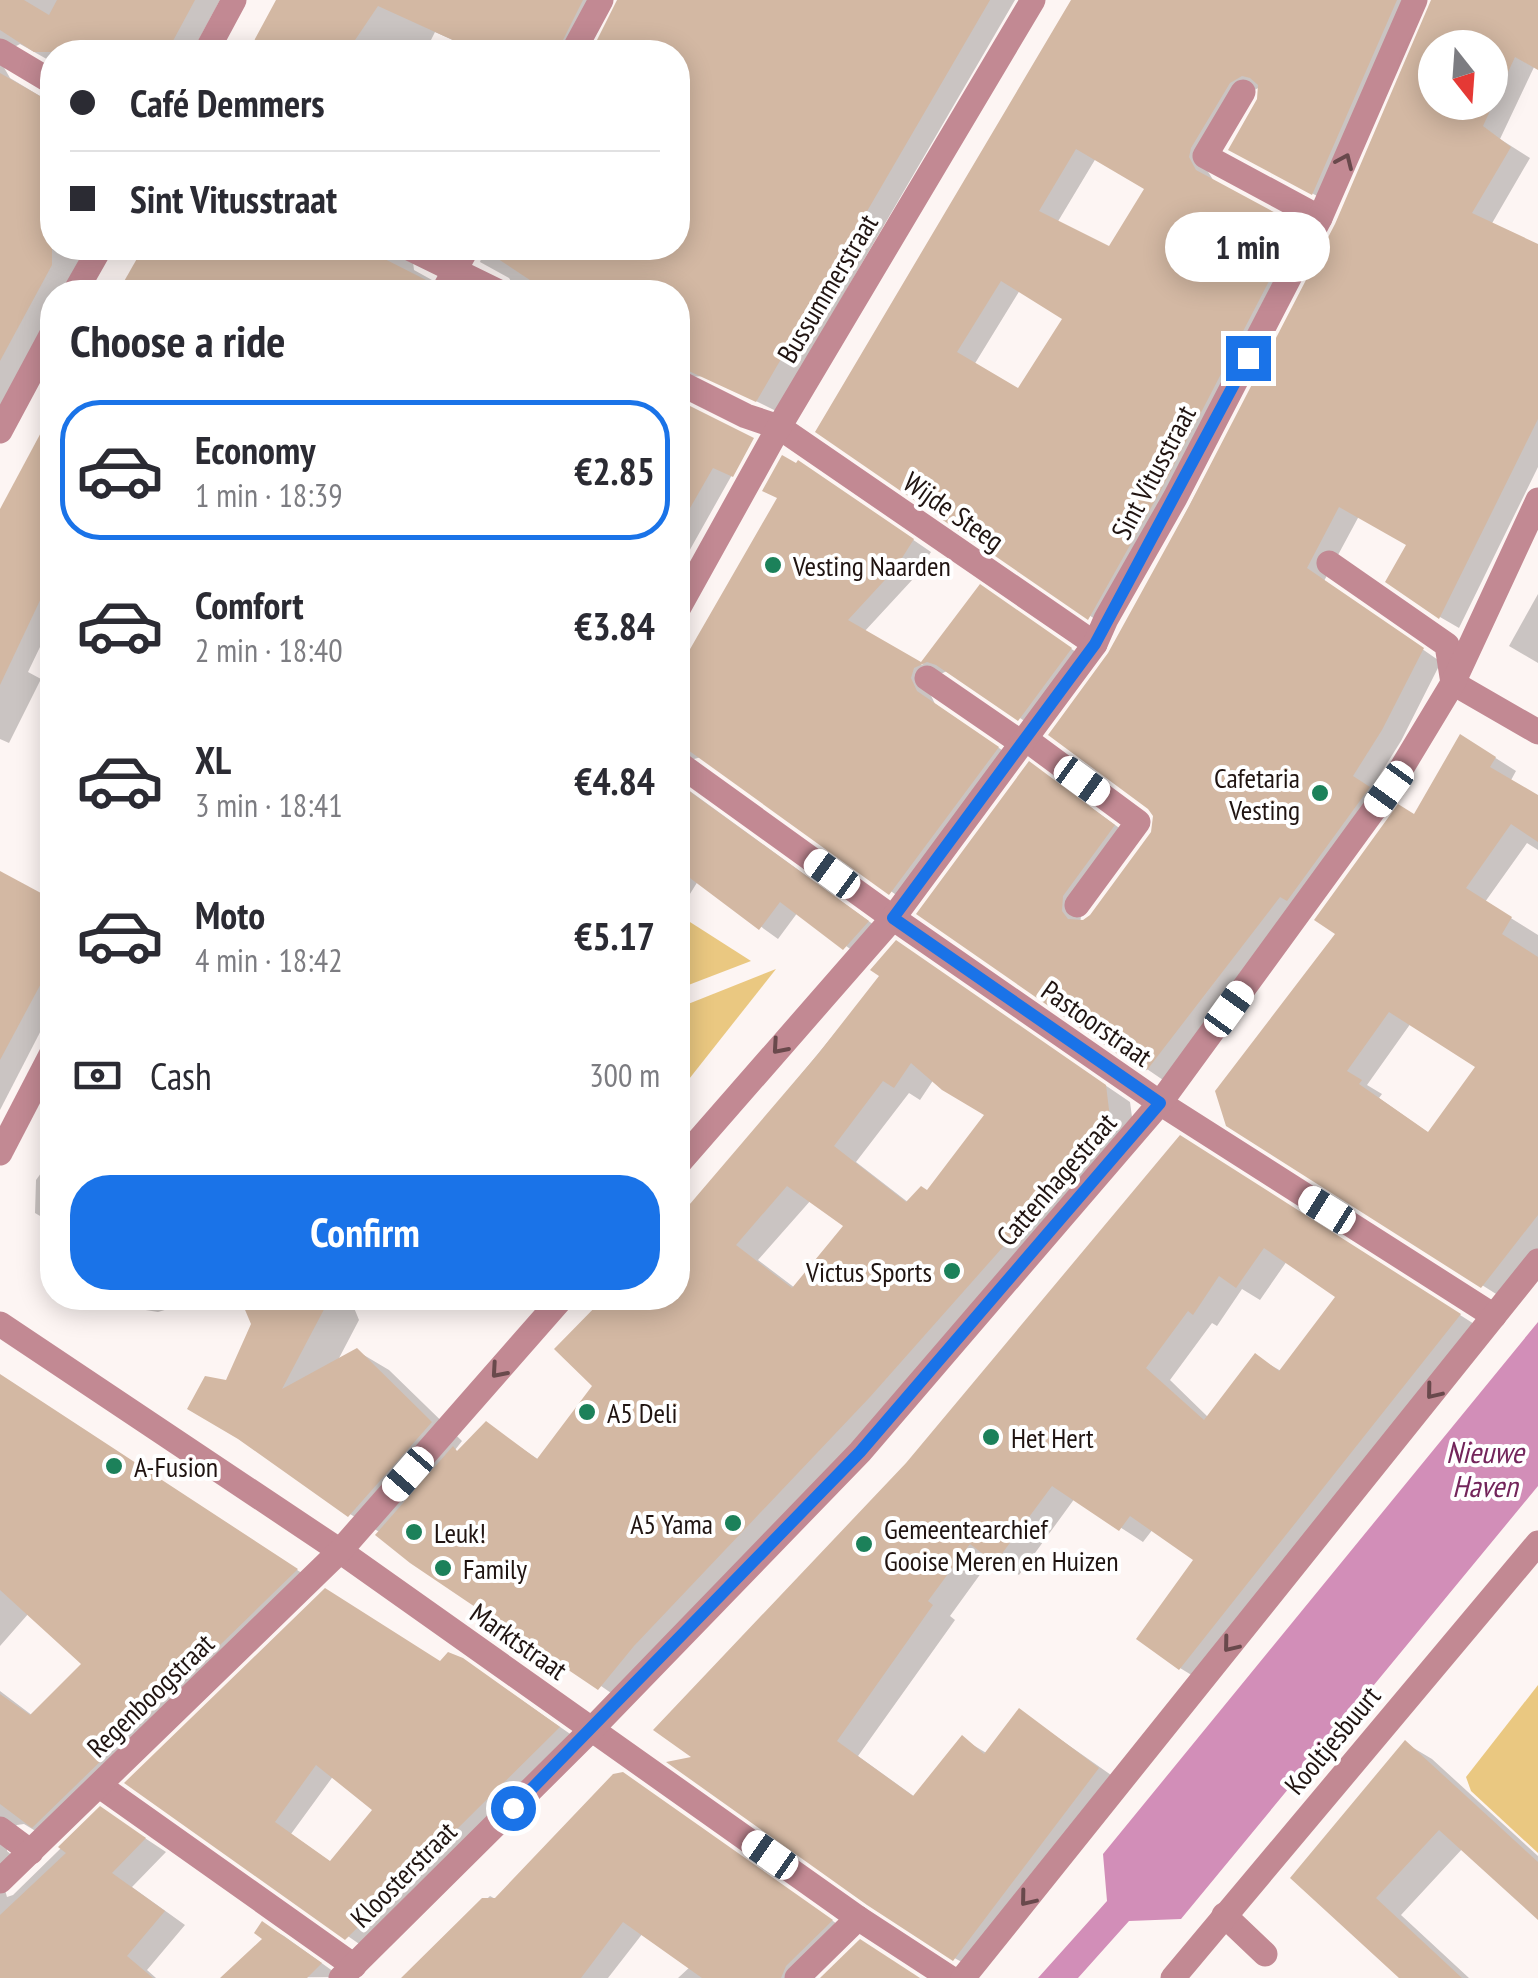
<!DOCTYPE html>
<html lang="en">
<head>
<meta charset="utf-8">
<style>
  :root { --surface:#fff; --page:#f7f7f7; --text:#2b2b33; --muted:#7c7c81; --line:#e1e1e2; --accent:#1a73e8 }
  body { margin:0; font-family:"PT Sans Narrow",sans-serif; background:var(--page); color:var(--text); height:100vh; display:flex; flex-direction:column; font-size:38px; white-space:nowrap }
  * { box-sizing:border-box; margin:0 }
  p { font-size:32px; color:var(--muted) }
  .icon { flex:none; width:55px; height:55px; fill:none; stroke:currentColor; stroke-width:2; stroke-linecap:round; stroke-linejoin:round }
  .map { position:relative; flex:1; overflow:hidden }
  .details { position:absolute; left:40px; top:280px; width:650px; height:1030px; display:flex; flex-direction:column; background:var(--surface); border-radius:40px; box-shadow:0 5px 25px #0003 }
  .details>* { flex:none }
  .hud { position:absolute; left:40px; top:40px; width:650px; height:220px; border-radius:40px; box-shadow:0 5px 25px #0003; display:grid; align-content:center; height:220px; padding:0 30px; background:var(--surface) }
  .needle { width:65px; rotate:163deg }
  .buttons { position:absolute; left:1418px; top:30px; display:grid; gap:20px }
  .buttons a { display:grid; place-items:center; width:90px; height:90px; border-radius:50%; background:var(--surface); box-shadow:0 5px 25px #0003; font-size:50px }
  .end { position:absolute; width:45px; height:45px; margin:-22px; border:12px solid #1a73e8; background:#fff; box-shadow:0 0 0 5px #fff }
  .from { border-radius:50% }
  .bubble { position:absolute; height:70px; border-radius:35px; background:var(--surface); box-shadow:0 5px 25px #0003; font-size:32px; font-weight:700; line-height:70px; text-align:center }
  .car { position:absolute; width:30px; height:60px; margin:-30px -15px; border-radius:12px; box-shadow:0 0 8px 2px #0007; background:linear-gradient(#fff 24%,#345 0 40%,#fff 0 76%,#345 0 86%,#fff 0) }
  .hud b { display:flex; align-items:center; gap:35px; height:95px; font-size:38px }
  .hud b+b { border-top:2px solid var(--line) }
  .hud i { width:25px; height:25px; background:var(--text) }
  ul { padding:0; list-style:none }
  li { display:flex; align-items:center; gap:30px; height:140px; margin:0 20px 15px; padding:0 10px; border:5px solid transparent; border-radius:40px }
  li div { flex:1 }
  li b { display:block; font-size:38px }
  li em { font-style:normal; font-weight:700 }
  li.on { border-color:var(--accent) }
  li>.icon { width:90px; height:90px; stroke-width:1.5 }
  h2 { padding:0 30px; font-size:45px; line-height:120px }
  .pay { display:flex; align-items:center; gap:25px; height:110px; padding:0 30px; font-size:38px }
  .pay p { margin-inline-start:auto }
  .action { display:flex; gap:20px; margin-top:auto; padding:20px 30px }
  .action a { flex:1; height:115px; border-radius:40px; background:var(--accent); color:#fff; font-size:40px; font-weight:700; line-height:115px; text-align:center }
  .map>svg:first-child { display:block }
</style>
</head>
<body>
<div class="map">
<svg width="1538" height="1978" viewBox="0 0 1538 1978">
  <rect width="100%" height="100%" fill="#fdf5f3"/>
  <g fill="#eac881">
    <polygon points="679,915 751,961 678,989"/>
    <polygon points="776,969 678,1093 678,1008"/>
    <polygon points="1538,1685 1538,1853 1471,1791 1466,1777"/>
  </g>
  <polygon fill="#d28eb8" points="1538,1322 1538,1486 1181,1919 1129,1921 1078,1978 1038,1978 1107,1901 1103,1854"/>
  <g fill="#0003" fill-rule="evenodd">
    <polygon points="0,0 220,0 192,52 52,52 52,62 20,44 5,52 2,64 10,78 45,99 52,99 52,248 86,248 62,292 52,292 52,310 0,407"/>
    <polygon points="278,0 608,0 578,52 480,52 435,32 425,52 250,52"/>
    <polygon points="617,0 1015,0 776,411 705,376 689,377 680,396 687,407 751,441 678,571 678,292 518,292 509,278 480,262 485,248 678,248 678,52 592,52 618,8"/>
    <path d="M1075 0H1425L1332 204 1250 160 1260 87 1249 93 1207 170 1215 183 1316 238 1108 628 818 431ZM1096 158 1147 188 1110 250 1057 223ZM1020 290 1066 319 1019 391 974 365Z"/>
    <path d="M1432 0H1538V67L1535 65 1500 139 1530 158 1491 225 1538 247V467L1459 628 1440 617 1409 544 1359 516 1324 581 1441 662 1401 741 1371 789 1388 800 1163 1080 920 914 1048 776 1133 838 1082 907 1080 925 1092 916 1154 832 1156 816 1112 652 1337 227ZM1435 48H1490V102H1435Z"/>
    <polygon points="144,248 416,248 412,253 414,270 450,290 120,292"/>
    <polygon points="52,416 52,622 28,672 41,679 9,743 0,739 0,513"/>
    <polygon points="817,474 931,552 913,579 864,632 922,665 980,588 1088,660 1037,729 947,671 932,678 928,689 935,704 1015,759 909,904 701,757 684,762 679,774 687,789 885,933 863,958 798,912 778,939 698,881 680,910 678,908 678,676 780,498"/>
    <polygon points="1538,594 1538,663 1509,646"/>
    <path d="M1483 750 1516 771 1510 782 1538 798V850L1527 843 1485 902 1538 935V1256L1504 1299 1228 1124 1338 934 1415 817ZM1411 1023 1478 1066 1430 1134 1379 1098 1382 1094 1367 1085Z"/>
    <polygon points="0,874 52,902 52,1009 0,1110"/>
    <path d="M896 943 1130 1102 1134 1132 624 1702 381 1533 350 1514 227 1383 260 1310 238 1298H350L359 1320 337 1362 357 1351 389 1370 462 1441 455 1450 459 1453 486 1424 539 1460 595 1386 558 1349 606 1298H678V1220L714 1180 882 976ZM934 1079 987 1115 928 1193 909 1203 856 1162 909 1093 920 1100ZM811 1200 846 1226 795 1288 758 1260Z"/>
    <path d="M1203 1151 1482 1329 1203 1682 1180 1668 1196 1560 1153 1529 1143 1542 1075 1498 1019 1575 992 1558 950 1616 955 1620 858 1756 915 1797 963 1739 988 1754 1020 1711 1121 1782 971 1967 947 1954 698 1758ZM1287 1261 1339 1297 1281 1371 1256 1357 1209 1418 1170 1380 1212 1323 1217 1326 1242 1289 1260 1300Z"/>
    <polygon points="52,1158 52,1223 35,1213 36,1180"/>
    <polygon points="111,1298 205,1298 158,1312 127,1307"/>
    <polygon points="0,1376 317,1583 52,1841 24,1824 17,1825 8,1832 7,1851 25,1867 5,1890 7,1897 13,1895 101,1809 166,1852 132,1887 185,1925 147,1970 156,1978 0,1978 0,1691 33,1716 85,1663 29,1613 0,1646"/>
    <path d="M441 1664 481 1672 576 1738 365 1948 128 1783ZM334 1775 376 1810 332 1863 291 1834Z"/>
    <polygon points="1405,1743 1432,1759 1538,1856 1538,1917 1463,1848 1401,1915 1469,1978 1403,1978 1294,1878"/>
    <polygon points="623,1774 850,1933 804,1978 678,1978 691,1966 643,1933 608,1978 405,1978 490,1896 497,1900"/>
    <polygon points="263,1924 284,1936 341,1977 224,1978 265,1939"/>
  </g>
  <g fill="#d3b8a3" fill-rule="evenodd">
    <polygon points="0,0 24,0 49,15 57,0 195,0 167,52 34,52 0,30"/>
    <polygon points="276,0 583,0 557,52 479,52 378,6 347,52 248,52"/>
    <polygon points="617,0 990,0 756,402 678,366 678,292 548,292 483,249 678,248 678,52 591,52"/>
    <path d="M1071 0H1397L1312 195 1228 150 1257 99 1258 85 1250 78 1242 76 1230 83 1191 148 1189 157 1196 170 1298 225 1161 490 1088 620 815 432ZM1076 149 1144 189 1109 246 1039 211ZM1001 281 1062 319 1018 388 957 352Z"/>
    <path d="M1431 0H1538V70L1515 57 1483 126 1511 147 1472 213 1538 244V419L1439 619 1385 582 1406 545 1339 507 1307 568 1424 648 1382 730 1353 776 1370 787 1287 901 1280 897 1147 1070 1142 1071 916 914 1029 761 1115 825 1063 896 1062 911 1068 919 1083 920 1090 915 1151 832 1153 816 1148 809 1048 735 1108 653 1189 506 1335 224ZM1435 48H1490V102H1435Z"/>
    <polygon points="0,73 52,103 52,265 0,361"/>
    <polygon points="143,248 363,248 430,282 427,292 118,292"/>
    <polygon points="678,400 754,438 733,477 713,468 678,529"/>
    <polygon points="52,412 52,575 0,685 0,509"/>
    <polygon points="782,455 796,463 798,460 914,539 895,569 848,620 921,662 980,584 1072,648 1018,721 936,665 927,662 914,668 911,678 917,691 999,747 889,895 688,750 678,747 678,670 777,498 762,491"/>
    <path d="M1460 734 1496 757 1490 767 1538 795V842L1511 824 1466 888 1512 917 1502 934 1538 957V1215L1481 1288 1226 1126 1215 1091 1335 934 1314 920 1398 804 1414 814ZM1389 1012 1475 1067 1428 1132 1359 1084 1362 1080 1347 1071Z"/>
    <polygon points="678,783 869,921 843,950 780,902 759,930 678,869"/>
    <polygon points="0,871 52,899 52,963 0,1060"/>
    <path d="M896 940 1106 1085 1110 1118 1093 1140 1096 1142 870 1397 634 1646 598 1690 410 1563 375 1535 453 1446 457 1451 486 1421 537 1459 592 1386 554 1349 604 1298H678V1218L818 1054 879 976 870 970ZM911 1063 942 1090 984 1115 927 1190 921 1186 906 1202 834 1146 883 1081 894 1088ZM787 1186 843 1226 792 1288 736 1245Z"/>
    <path d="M1180 1135 1461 1314 1179 1670 1136 1639 1193 1560 1130 1516 1119 1531 1052 1486 995 1563 970 1544 928 1601 933 1605 837 1741 913 1796 962 1735 984 1754 1019 1708 1099 1768 953 1961 867 1905 666 1762 691 1757 653 1730 906 1463ZM1264 1248 1335 1297 1279 1371 1255 1353 1204 1420 1146 1368 1188 1311 1193 1315 1219 1276 1236 1288Z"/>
    <polygon points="240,1298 330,1298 282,1389 357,1348 432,1422 348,1517 238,1439 187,1409 205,1376 226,1380 251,1324"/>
    <polygon points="0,1374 298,1569 32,1828 0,1804 0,1694 30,1715 81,1664 0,1590"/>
    <path d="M325 1588 440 1661 448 1652 463 1658 560 1727 345 1940 124 1783ZM316 1765 372 1810 330 1861 275 1822Z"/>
    <polygon points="1405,1740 1538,1862 1538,1920 1439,1830 1376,1898 1462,1978 1399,1978 1290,1878"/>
    <polygon points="623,1772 833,1920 786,1966 781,1978 702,1978 623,1922 581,1978 401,1978 482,1898 495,1898 613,1774"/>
    <polygon points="100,1806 146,1838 112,1873 165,1911 127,1956 153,1978 0,1978 0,1915 66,1853 58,1847"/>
    <polygon points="262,1921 322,1963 307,1978 220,1978 262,1939 254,1933"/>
    <polygon points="860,1939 920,1978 820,1978"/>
  </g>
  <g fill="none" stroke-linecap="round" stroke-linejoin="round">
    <g stroke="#c28993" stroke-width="25">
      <polyline points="0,51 52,82"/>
      <polyline points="206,52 234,0"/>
      <polyline points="573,52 601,0"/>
      <polyline points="1243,92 1205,156 1320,218"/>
      <polyline points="409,248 499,292"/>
      <polyline points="75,292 100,248"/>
      <polyline points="443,292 467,248"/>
      <polyline points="678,382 746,416 779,427 1095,644"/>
      <polyline points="0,431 52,334"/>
      <polyline points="1329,563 1447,645 1453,683"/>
      <polyline points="678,609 779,427 1033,0"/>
      <polyline points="927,678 1023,744"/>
      <polyline points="1453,683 1538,732"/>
      <polyline points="1027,740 1138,822 1077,905"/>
      <polyline points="678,763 893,918 1160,1103 1494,1316"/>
      <polyline points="0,1153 52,1053"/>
      <polyline points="678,1164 893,918 1095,644 1106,619 1175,498 1320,218 1415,0"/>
      <polyline points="0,1324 340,1551 858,1918 950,1978"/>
      <polyline points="100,1786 354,1966"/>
      <polyline points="0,1829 31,1852"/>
      <polyline points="0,1881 340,1551 562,1298"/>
      <polyline points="1224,1915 1265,1954"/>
      <polyline points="341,1978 592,1729 860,1452 1160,1103 1389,789 1453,683 1538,500"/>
      <polyline points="797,1978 858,1918"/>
      <polyline points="963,1978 1538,1261"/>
      <polyline points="1173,1978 1538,1543"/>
    </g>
  </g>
  <defs><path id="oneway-chevron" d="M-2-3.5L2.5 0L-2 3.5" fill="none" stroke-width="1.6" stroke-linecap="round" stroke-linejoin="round" transform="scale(2.5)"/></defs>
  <g stroke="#69494c">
    <use href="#oneway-chevron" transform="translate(1345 161) rotate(-66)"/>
    <use href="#oneway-chevron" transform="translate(779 1047) rotate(131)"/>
    <use href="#oneway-chevron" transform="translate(498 1371) rotate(131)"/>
    <use href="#oneway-chevron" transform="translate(1433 1392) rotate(129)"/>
    <use href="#oneway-chevron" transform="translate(1230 1645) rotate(129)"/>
    <use href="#oneway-chevron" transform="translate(1027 1899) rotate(129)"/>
  </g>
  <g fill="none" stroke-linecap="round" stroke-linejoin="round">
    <polyline stroke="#1a73e8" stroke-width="12" points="513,1808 860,1452 1160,1103 893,918 1095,644 1248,358"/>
  </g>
  <g fill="#1c815a" stroke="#fff" stroke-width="4">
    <circle cx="773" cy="565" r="10"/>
    <circle cx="1320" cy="793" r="10"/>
    <circle cx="952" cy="1271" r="10"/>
    <circle cx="587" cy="1412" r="10"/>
    <circle cx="991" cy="1437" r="10"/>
    <circle cx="114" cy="1466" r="10"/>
    <circle cx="733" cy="1523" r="10"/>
    <circle cx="414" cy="1532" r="10"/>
    <circle cx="864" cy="1544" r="10"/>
    <circle cx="443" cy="1568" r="10"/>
  </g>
  <g text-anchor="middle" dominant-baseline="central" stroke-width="8" stroke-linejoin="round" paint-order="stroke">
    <g font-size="28" fill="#201411" stroke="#fff">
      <text transform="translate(827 288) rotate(-59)">Bussummerstraat</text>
      <text transform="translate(1153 472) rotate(-62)">Sint Vitusstraat</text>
      <text transform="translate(954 511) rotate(35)">Wijde Steeg</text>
      <text transform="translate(1097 1023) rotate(35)">Pastoorstraat</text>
      <text transform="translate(1056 1179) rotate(-49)">Cattenhagestraat</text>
      <text transform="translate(519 1641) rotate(35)">Marktstraat</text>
      <text transform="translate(150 1695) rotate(-44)">Regenboogstraat</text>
      <text transform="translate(1332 1740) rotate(-50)">Kooltjesbuurt</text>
      <text transform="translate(403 1874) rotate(-45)">Kloosterstraat</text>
    </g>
    <g font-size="28" fill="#201411" stroke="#fff" text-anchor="start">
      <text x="793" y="565">Vesting Naarden</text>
      <text x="1300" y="777" text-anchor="end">Cafetaria<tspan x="1300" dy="32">Vesting</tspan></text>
      <text x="932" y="1271" text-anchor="end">Victus Sports</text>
      <text x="607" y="1412">A5 Deli</text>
      <text x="1011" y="1437">Het Hert</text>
      <text x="134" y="1466">A-Fusion</text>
      <text x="713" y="1523" text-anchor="end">A5 Yama</text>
      <text x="884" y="1528">Gemeentearchief<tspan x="884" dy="32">Gooise Meren en Huizen</tspan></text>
      <text x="434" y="1532">Leuk!</text>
      <text x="463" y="1568">Family</text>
    </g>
    <g font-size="30" font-style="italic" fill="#73255b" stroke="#fff">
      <text x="1485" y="1451">Nieuwe<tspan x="1485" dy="34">Haven</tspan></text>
    </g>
  </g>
</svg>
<div class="buttons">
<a><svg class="needle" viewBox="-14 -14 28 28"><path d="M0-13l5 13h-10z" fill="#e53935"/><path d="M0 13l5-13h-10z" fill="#7c7c81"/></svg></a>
</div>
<i class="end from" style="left:513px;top:1808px"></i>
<i class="end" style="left:1248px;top:358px"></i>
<div class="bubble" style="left:1165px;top:212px;width:165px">1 min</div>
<i class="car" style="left:1082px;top:781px;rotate:126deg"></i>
<i class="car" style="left:1389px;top:789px;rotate:216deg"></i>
<i class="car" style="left:832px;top:874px;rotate:306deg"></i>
<i class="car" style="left:1229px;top:1009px;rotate:36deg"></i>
<i class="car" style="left:1327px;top:1210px;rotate:302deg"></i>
<i class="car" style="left:408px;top:1474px;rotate:221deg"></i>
<i class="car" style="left:770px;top:1855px;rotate:305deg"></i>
<div class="hud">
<b><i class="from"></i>Café Demmers</b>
<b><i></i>Sint Vitusstraat</b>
</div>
<section class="details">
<h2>Choose a ride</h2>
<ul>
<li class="on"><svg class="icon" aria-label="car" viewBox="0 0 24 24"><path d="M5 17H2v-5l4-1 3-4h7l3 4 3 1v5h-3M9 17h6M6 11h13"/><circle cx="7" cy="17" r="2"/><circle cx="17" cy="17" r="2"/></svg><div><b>Economy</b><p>1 min · 18:39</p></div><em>€2.85</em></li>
<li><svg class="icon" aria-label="car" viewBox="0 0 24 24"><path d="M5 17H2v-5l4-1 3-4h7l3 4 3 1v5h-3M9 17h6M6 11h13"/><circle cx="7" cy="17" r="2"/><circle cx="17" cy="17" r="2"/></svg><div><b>Comfort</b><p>2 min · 18:40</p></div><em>€3.84</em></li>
<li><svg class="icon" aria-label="car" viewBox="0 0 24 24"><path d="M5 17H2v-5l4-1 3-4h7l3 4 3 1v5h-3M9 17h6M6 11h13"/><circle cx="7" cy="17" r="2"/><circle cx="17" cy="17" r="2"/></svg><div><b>XL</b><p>3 min · 18:41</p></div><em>€4.84</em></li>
<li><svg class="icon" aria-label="car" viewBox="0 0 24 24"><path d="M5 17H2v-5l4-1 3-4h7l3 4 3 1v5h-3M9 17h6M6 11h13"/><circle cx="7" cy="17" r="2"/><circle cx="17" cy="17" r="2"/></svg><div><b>Moto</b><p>4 min · 18:42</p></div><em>€5.17</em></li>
</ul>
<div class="pay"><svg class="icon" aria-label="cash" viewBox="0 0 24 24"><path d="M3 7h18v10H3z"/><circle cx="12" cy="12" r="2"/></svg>Cash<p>300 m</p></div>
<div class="action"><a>Confirm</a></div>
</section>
</div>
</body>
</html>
